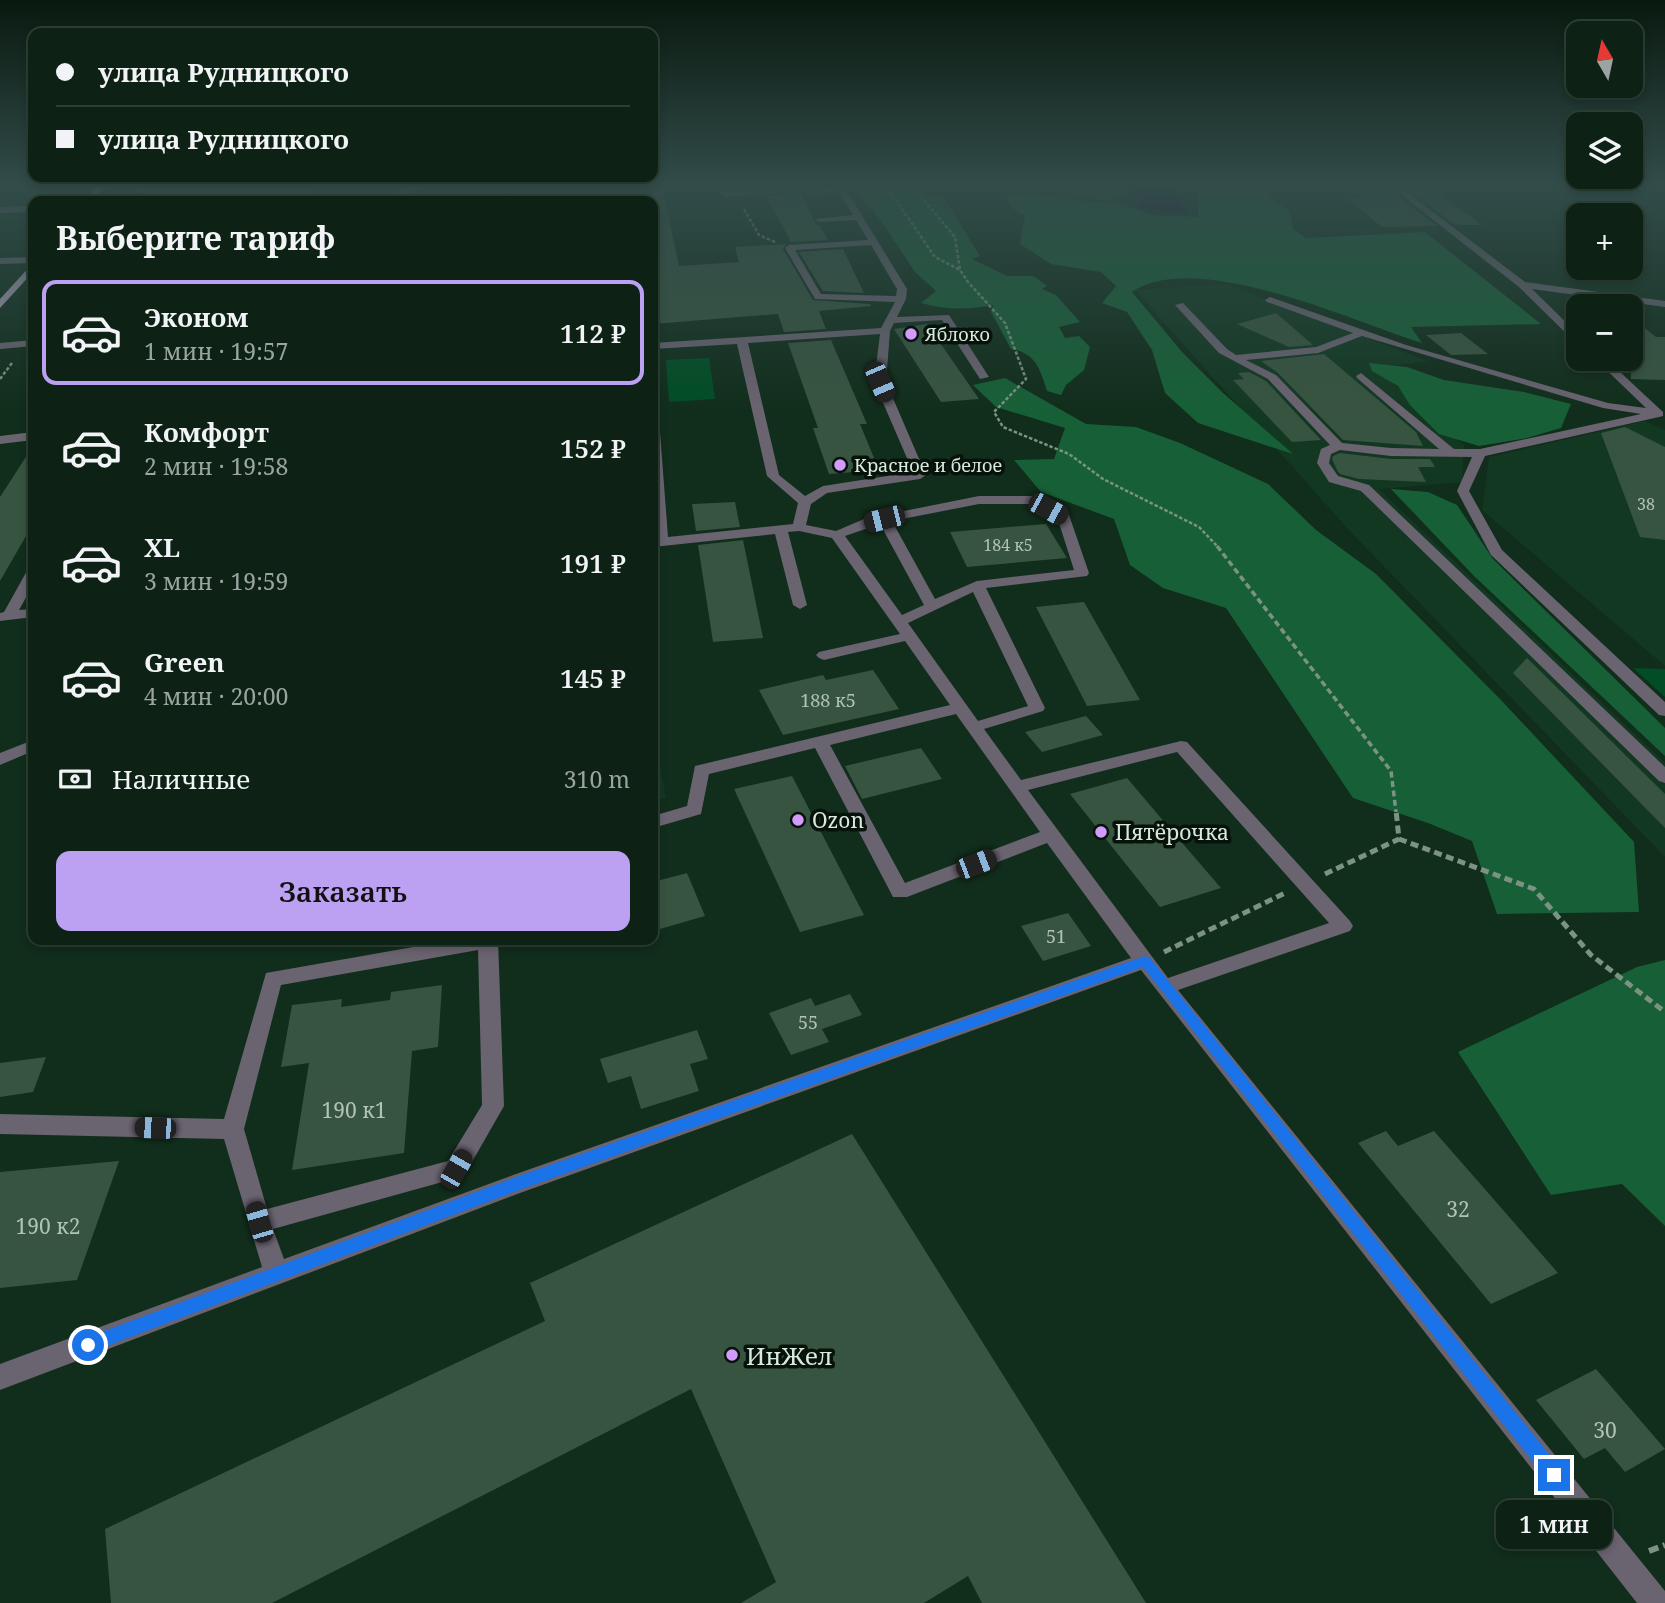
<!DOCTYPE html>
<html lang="ru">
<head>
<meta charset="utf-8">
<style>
  :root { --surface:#0d2214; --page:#162a1d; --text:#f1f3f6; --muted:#9aa4a0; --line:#2d3f34; --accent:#bca0f2 }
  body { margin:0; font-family:"Noto Serif",serif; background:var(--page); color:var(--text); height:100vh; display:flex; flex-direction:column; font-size:26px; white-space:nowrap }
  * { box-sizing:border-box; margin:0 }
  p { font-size:23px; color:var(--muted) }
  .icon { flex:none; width:38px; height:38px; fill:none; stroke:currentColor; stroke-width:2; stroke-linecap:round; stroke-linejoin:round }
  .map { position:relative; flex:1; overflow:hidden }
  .sheet { position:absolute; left:28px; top:196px; width:630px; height:749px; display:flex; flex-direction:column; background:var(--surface); border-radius:14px; box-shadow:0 4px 10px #0003,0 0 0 2px var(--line) }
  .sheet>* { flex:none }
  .top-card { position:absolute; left:28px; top:28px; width:630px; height:154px; border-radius:14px; box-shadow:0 4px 10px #0003,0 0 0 2px var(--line); display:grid; align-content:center; height:154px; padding:0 28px; background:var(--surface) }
  .needle { width:46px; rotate:351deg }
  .buttons { position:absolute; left:1566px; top:21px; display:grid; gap:14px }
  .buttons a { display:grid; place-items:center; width:77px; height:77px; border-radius:14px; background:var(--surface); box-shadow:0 4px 10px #0003,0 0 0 2px var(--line); font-size:35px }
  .end { position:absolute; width:32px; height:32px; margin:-16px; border:9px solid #1a73e8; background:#fff; box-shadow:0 0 0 4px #fff }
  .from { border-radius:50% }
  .bubble { position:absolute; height:49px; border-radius:14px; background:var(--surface); box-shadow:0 4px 10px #0003,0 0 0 2px var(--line); font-size:23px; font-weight:600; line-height:49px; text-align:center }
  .car { position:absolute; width:21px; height:42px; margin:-21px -10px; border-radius:9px; box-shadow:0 0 5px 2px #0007; background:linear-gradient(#222 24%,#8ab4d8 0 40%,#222 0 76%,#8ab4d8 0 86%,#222 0) }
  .top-card b { display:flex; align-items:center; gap:24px; height:66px; font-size:26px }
  .top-card b+b { border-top:2px solid var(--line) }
  .top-card i { width:18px; height:18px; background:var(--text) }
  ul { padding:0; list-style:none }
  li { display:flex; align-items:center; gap:21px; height:105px; margin:0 14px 10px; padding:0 14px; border:4px solid transparent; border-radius:14px }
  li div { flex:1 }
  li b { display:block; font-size:26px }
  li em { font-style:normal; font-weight:600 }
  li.selected { border-color:var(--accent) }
  li>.icon { width:63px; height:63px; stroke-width:1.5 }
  h2 { padding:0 28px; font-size:32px; line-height:84px }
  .pay { display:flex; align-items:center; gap:18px; height:77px; padding:0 28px; font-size:26px }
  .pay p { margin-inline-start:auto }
  .button { display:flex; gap:14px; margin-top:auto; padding:14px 28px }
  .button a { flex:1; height:80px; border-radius:14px; background:var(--accent); color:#111; font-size:28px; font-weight:600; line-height:80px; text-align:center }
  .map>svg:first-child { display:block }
</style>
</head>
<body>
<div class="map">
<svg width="1665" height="1603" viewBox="0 0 1665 1603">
  <rect width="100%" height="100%" fill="#112d1b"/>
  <g fill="#133822">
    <polygon points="1225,284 1428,361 1376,368 1464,445 1462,482 1379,489 1665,763 1665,857 1347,528 1135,290"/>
    <polygon points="1645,421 1665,430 1665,666 1482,510 1489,457"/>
    <polygon points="653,731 666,798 653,799"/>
  </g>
  <g fill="#004d26">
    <polygon points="151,186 316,186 311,201 140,201"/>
    <polygon points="709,358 715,399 669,402 666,360"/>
    <polygon points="1633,668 1665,669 1665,697"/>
  </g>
  <g fill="#176037">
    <path d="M852 186H938L926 191V195L944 198 980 256 972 259 1007 276H1034L1047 286 1042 289 1056 295 1080 322 1059 327 1065 338 1079 336 1090 347 1084 370 1066 385 1061 395 1047 391C1040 369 1036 353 1011 349L991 312 993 305C967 310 946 310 921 303L936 291 915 272 882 222Z"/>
    <polygon points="1066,186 1117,186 1123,195 1107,201 1070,192"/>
    <path d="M1209 186H1265L1269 197 1290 211 1293 229 1306 238 1425 232 1541 324 1411 327 1422 343C1353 322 1197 248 1132 292L1182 352 1223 393 1293 454 1198 423 1165 393 1152 350 1127 312 1102 303 1116 286 1101 272 1051 264 1020 244 1025 216 1012 208 1005 195 1032 194 1082 201 1119 203 1152 215 1198 217 1197 192Z"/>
    <polygon points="1369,363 1407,367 1444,380 1524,392 1571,404 1561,428 1527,438 1479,446 1439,434 1410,405 1398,386 1372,371"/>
    <polygon points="1005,378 1086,424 1136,427 1180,443 1268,484 1316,530 1376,574 1500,699 1634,842 1639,912 1497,914 1472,841 1428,823 1353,798 1226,608 1163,588 1130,565 1114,519 1041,492 1014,460 1054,459 1065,428 996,407 973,385"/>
    <polygon points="1391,489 1428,492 1457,505 1493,559 1665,728 1665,756 1474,576"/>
    <polygon points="1665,960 1665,1226 1622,1184 1551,1195 1458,1052 1637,967"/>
  </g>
  <polygon fill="#230136" points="1133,186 1170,186 1188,214 1141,208"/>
  <g fill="#375440">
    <polygon points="760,186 797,186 816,225 819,225 828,240 791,242 766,196 787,195 790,191 783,187 761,188"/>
    <polygon points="1430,187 1482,225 1455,225 1406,188"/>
    <polygon points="1389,189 1437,226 1382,227 1347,198 1363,198 1352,190"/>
    <polygon points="663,191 679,266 739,262 735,247 786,244 783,249 813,300 870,304 871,306 819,311 826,329 784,332 778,314 653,324 653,192"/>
    <polygon points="843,249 864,293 823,291 799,252"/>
    <polygon points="1276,313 1313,345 1289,347 1237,324"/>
    <polygon points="1631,317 1656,337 1665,337 1665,380 1631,379"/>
    <polygon points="927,324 979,399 941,402 894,329"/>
    <polygon points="1461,333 1488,354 1451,355 1426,335"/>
    <polygon points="831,340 867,424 860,424 879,470 829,474 813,428 818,428 788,343"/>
    <polygon points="1324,354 1416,432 1423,446 1343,440 1278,373 1261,361"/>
    <polygon points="1249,372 1266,381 1321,440 1292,442 1233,380 1244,379 1238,373"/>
    <polygon points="1625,427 1665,447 1665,540 1640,537 1601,433"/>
    <polygon points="33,446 33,524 0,581 0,497"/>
    <polygon points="1340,453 1391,459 1430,459 1435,467 1418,467 1426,482 1359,479 1340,474 1337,470 1332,459 1333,456"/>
    <polygon points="735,502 740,527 696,531 692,504"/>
    <polygon points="1046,524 1067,558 967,567 950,532"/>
    <polygon points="743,540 763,638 713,642 698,545"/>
    <polygon points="1084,602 1140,700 1087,706 1036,607"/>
    <polygon points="1527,658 1665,794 1665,828 1513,673"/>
    <polygon points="873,670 899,709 783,735 759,690 823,675 826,680"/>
    <polygon points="1086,716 1103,735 1042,752 1025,732"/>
    <polygon points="921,748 942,779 862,799 845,766"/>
    <polygon points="792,776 864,915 800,932 734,789"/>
    <polygon points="1127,778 1171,830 1221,888 1160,907 1070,794"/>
    <polygon points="687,873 705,916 653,931 653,882"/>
    <polygon points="1068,913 1091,946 1043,961 1021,926"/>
    <polygon points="442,985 438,1047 412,1051 404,1153 292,1170 309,1063 281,1067 292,1005 342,999 341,1007 390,1000 391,992"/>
    <polygon points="850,994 862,1015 822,1029 829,1042 791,1055 769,1013 811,998 815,1006"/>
    <polygon points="697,1030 708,1059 690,1064 699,1091 641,1109 631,1076 608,1083 600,1059"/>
    <polygon points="46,1057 33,1092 0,1097 0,1063"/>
    <polygon points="1386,1131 1398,1146 1434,1131 1558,1273 1491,1304 1358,1143"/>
    <polygon points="852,1134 1146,1603 982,1603 968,1576 924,1603 741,1603 776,1582 691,1389 272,1603 111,1603 105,1529 545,1321 530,1283"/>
    <polygon points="119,1161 77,1280 0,1288 0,1172"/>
    <polygon points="1596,1369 1665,1449 1625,1472 1605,1448 1584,1459 1536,1400"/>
  </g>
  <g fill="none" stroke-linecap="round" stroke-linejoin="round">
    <g stroke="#7c9384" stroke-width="2.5" stroke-dasharray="3.5 2" stroke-linecap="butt">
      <polyline points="886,186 935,257 960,270"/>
      <polyline points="919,186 918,193 955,237 960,270 968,282 1005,323 1026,379 994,412 1003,427 1069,454 1103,479 1199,527 1218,547"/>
      <polyline points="131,201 143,186"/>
      <polyline points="744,209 759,235 775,242"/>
      <polyline points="0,379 12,363"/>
    </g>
    <polyline stroke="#7c9384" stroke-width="3.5" stroke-dasharray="6 3.5" stroke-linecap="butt" points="1217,546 1391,771 1396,812"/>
    <g stroke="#7c9384" stroke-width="5" stroke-dasharray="8 4.5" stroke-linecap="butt">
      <polyline points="1399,839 1534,889 1591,955 1665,1012"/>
      <polyline points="1325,874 1399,839 1396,810"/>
      <polyline points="1164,952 1285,893"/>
    </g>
    <polyline stroke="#7c9384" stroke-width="6" stroke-dasharray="10 5" stroke-linecap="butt" points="1649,1551 1665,1545"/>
    <g fill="#6a6370" fill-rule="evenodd">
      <polygon points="409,186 418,186 400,201 392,201 394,195"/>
      <polygon points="716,186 724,186 727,192 783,190 787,192 724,197"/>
      <path d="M844 186 907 289 906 299 897 317 949 315 989 377 980 379 942 320 894 323 890 331 886 382 926 475 920 479 827 493 811 504 806 525 836 531 864 519 979 496H1032L1069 515 1089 573 1087 576 986 588 1045 708 1043 711 984 729 1021 780 1181 741 1187 742 1350 921 1353 926 1350 931 1178 990 1665 1591V1603H1637L1141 970 520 1193 0 1390V1364L262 1267 224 1139 0 1134V1114L224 1119 266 973 453 940H498L504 1106 464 1176 273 1229 284 1259 516 1174 1131 958 1047 843 907 897H893L815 748 709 774 701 814 653 828V816L687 806 695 766 950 705 905 641 824 660 819 658 816 655 819 652 900 634 832 538 799 531 788 532 807 605 800 609 793 605 775 534 653 547V539H655L653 416 659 419 668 537 793 524 798 503 767 476 737 344 653 349V343L881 328 895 302 815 299 785 248 789 245 868 240 856 220 819 222 815 219 853 215 839 192 807 193 803 191ZM871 245 897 289 896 296 821 294 795 250ZM880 334 874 382 913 472 823 486 805 496 779 475 748 343ZM979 504H1029L1058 520 1074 570 977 581 935 599 892 521ZM880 524 924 605 902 615 845 536ZM973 592 1028 706 978 721 908 623ZM956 714 1040 832 905 883 830 745ZM1177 752 1329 923 1168 978 1028 790ZM478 950 482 1105 448 1161 267 1209 244 1129 281 985Z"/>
      <polygon points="1390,186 1399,186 1525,282 1665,301 1665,307 1532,289 1578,334 1578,342 1574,341 1519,287"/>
      <polygon points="33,206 33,212 0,213 0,207"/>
      <polygon points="33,257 33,263 0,264 0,258"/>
      <path d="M1270 297 1406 345 1608 403 1646 408 1595 359H1606L1663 412V416L1659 417 1485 456 1469 491 1502 550 1665 702V716L1659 715 1491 555 1457 491 1472 457 1391 456 1340 450 1331 454 1329 463 1338 476 1369 485 1665 767V783L1659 781 1361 491 1329 482 1317 463 1321 449 1330 445 1268 379 1219 353 1175 305 1183 303 1227 349 1236 355 1316 347 1353 333 1267 302 1265 300ZM1362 336 1603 408 1641 414 1480 449H1454L1361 373 1356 376 1357 378 1439 449 1391 448 1342 443 1276 375 1246 360 1318 353Z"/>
      <polygon points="33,340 33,346 0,349 0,343"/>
      <polygon points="33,432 33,440 0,444 0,436"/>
      <polygon points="33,568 33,585 19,610 33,609 33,617 0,621 0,613 4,612 28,569"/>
      <polygon points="33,740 33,751 0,765 0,753"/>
    </g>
    <g fill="#ae9fba" fill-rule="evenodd">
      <polygon points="97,186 105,186 92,201 84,201"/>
      <polygon points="33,263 33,272 0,308 0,299"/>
    </g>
  </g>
  <linearGradient id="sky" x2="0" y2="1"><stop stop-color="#09190f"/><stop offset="0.45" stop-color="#324c4a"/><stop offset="1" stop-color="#324c4a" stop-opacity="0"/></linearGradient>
  <rect width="1665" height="410" fill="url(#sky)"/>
  <polygon fill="#1a73e8" points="1145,956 1150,958 1561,1469 1563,1475 1561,1481 1554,1484 1548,1481 1143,967 519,1190 88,1353 82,1351 79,1345 82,1339 88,1337 516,1177"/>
  <g fill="#d39cfc" stroke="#07120a" stroke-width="2.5">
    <circle cx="911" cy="334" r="7"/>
    <circle cx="840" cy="465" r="7"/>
    <circle cx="798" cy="820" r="7"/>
    <circle cx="1101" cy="832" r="7"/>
    <circle cx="732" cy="1355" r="7"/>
  </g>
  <g text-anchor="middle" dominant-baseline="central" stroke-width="7" stroke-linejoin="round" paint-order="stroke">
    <g font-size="16" fill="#b0c4b6">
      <text x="1646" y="504">38</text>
      <text x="1008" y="545">184 к5</text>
    </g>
    <g font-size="18" fill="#d8e9dd" stroke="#07120a" text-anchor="start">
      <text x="925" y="334">Яблоко</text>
      <text x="854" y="465">Красное и белое</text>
    </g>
    <g font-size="18" fill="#b0c4b6">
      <text x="828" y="700">188 к5</text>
      <text x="1056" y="936">51</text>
      <text x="808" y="1022">55</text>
    </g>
    <g font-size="21" fill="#d8e9dd" stroke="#07120a" text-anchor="start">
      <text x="812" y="820">Ozon</text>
      <text x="1115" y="832">Пятёрочка</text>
    </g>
    <g font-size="21" fill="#b0c4b6">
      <text x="354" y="1110">190 к1</text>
      <text x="1458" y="1209">32</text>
      <text x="48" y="1226">190 к2</text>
      <text x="1605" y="1430">30</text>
    </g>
    <g font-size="24" fill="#d8e9dd" stroke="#07120a" text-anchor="start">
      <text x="746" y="1355">ИнЖел</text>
    </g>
  </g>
</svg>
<div class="buttons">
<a><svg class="needle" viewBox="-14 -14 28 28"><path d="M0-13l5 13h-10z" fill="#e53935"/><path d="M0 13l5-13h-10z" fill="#9aa4a0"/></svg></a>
<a><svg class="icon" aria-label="layers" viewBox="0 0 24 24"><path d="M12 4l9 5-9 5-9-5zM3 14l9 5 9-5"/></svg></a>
<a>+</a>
<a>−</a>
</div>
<i class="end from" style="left:88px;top:1345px"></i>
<i class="end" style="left:1554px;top:1475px"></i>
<div class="bubble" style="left:1496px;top:1500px;width:116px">1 мин</div>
<i class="car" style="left:880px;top:382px;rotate:157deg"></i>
<i class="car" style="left:1048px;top:509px;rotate:119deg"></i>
<i class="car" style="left:884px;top:519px;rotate:256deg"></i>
<i class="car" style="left:976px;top:864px;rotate:69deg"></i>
<i class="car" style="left:155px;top:1128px;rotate:272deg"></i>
<i class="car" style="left:456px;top:1169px;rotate:30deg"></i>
<i class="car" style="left:259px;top:1222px;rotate:344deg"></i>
<div class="top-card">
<b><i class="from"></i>улица Рудницкого</b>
<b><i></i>улица Рудницкого</b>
</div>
<section class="sheet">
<h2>Выберите тариф</h2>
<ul>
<li class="selected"><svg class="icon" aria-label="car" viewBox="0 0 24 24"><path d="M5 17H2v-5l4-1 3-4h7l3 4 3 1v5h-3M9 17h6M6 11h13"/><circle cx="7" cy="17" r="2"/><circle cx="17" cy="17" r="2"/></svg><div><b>Эконом</b><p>1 мин · 19:57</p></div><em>112 ₽</em></li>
<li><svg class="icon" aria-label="car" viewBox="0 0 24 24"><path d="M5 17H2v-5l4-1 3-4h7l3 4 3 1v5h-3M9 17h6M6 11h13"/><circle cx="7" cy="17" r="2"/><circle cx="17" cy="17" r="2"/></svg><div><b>Комфорт</b><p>2 мин · 19:58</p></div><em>152 ₽</em></li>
<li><svg class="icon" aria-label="car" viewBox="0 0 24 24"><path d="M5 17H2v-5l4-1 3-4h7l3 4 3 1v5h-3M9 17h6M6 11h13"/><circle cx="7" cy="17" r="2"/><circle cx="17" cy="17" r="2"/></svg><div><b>XL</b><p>3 мин · 19:59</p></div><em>191 ₽</em></li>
<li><svg class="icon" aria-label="car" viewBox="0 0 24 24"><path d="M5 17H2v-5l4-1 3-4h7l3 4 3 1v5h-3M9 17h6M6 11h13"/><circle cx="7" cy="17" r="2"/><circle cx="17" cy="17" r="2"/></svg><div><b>Green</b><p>4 мин · 20:00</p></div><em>145 ₽</em></li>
</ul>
<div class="pay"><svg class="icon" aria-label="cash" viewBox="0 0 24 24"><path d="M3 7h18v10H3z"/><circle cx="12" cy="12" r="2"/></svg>Наличные<p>310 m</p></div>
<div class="button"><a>Заказать</a></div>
</section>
</div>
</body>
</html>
